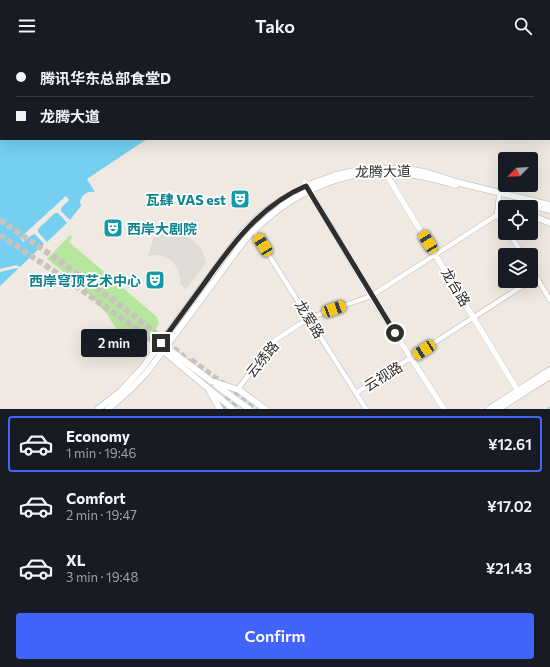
<!DOCTYPE html>
<html lang="en">
<head>
<meta charset="utf-8">
<style>
  :root { --surface:#171b24; --page:#242831; --text:#f1f3f6; --muted:#9ea1a6; --line:#363941; --accent:#4264fb }
  body { margin:0; font-family:Commissioner,"Noto Sans SC",sans-serif; background:var(--page); color:var(--text); height:100vh; display:flex; flex-direction:column; font-size:15px; white-space:nowrap }
  * { box-sizing:border-box; margin:0 }
  p { font-size:13px; color:var(--muted) }
  .icon { flex:none; width:22px; height:22px; fill:none; stroke:currentColor; stroke-width:2; stroke-linecap:round; stroke-linejoin:round }
  .map { position:relative; height:357px; overflow:hidden }
  .drawer { display:flex; flex-direction:column; background:var(--surface); flex:1 }
  .drawer>* { flex:none }
  .hud { position:absolute; left:0px; top:0px; width:550px; height:88px; box-shadow:0 4px 16px #0002; display:grid; align-content:center; height:88px; padding:0 16px; background:var(--surface) }
  .needle { width:26px; rotate:246deg }
  .fabs { position:absolute; left:498px; top:100px; display:grid; gap:8px }
  .fabs a { display:grid; place-items:center; width:40px; height:40px; border-radius:4px; background:var(--surface); box-shadow:0 4px 16px #0002; font-size:20px }
  .end { position:absolute; width:18px; height:18px; margin:-9px; border:5px solid #2e2e2e; background:#fff; box-shadow:0 0 0 2px #fff }
  .from { border-radius:50% }
  .bubble { position:absolute; height:28px; border-radius:4px; background:var(--surface); box-shadow:0 4px 16px #0002; font-size:13px; font-weight:600; line-height:28px; text-align:center }
  .car { position:absolute; width:12px; height:24px; margin:-12px -6px; border-radius:5px; box-shadow:0 0 3px 1px #0007; background:linear-gradient(#f5c518 24%,#345 0 40%,#f5c518 0 76%,#345 0 86%,#f5c518 0) }
  .hud b { display:flex; align-items:center; gap:14px; height:38px; font-size:15px }
  .hud b+b { border-top:1px solid var(--line) }
  .hud i { width:10px; height:10px; background:var(--text) }
  ul { padding:7px 0 0; list-style:none }
  li { display:flex; align-items:center; gap:12px; height:56px; margin:0 8px 6px; padding:0 8px; border:2px solid transparent; border-radius:4px }
  li div { flex:1 }
  li b { display:block; font-size:15px }
  li em { font-style:normal; font-weight:600 }
  li.active { border-color:var(--accent) }
  li>.icon { width:36px; height:36px; stroke-width:1.5 }
  .cta { display:flex; gap:8px; margin-top:auto; padding:8px 16px }
  .cta a { flex:1; height:46px; border-radius:4px; background:var(--accent); color:#fff; font-size:16px; font-weight:600; line-height:46px; text-align:center }
  header { display:flex; justify-content:space-between; align-items:center; height:52px; padding:0 16px; background:var(--surface); font-size:18px; font-weight:600 }
  .map>svg:first-child { display:block }
</style>
</head>
<body>
<header><svg class="icon" aria-label="menu" viewBox="0 0 24 24"><path d="M4 6h16M4 12h16M4 18h16"/></svg>Tako<svg class="icon" aria-label="search" viewBox="0 0 24 24"><circle cx="10" cy="10" r="6"/><path d="M15 15l6 6"/></svg></header>
<div class="map">
<svg width="550" height="357" viewBox="0 0 550 357">
  <rect width="100%" height="100%" fill="#efe9e1"/>
  <polygon fill="#b6e59e" points="70,183 72,185 69,190 157,265 159,272 146,291 135,285 125,291 107,262 77,230 47,207"/>
  <polygon fill="#dfdcd8" points="158,171 178,175 202,197 206,211 186,237 180,232 180,224 177,216 172,209 164,204 155,203 148,204"/>
  <g fill="#75cff0">
    <path d="M0 0H550V52L549 1H1V87H147L87 127 95 140C87 139 83 142 80 149L81 154 70 168 61 159V156L69 148 66 144 20 186 23 190 32 183 35 182 44 192 0 234Z"/>
    <polygon points="55,161 58,161 67,171 47,190 38,180 38,177"/>
  </g>
  <polygon fill="#efe9e1" points="16,213 22,216 20,218 17,216 0,220 0,217"/>
  <g fill="none" stroke-linecap="round" stroke-linejoin="round">
    <polyline stroke="#75cff0" stroke-width="1" points="547,357 550,355"/>
    <g stroke="#c8c4bd" stroke-width="6" stroke-dasharray="6 3" stroke-linecap="butt">
      <path d="M0 168C66 213 132 259 192 312"/>
      <polyline points="0,183 79,236 163,296"/>
      <polyline points="191,308 257,357"/>
      <polyline points="215,346 227,357"/>
      <polyline points="224,346 238,357"/>
    </g>
    <g stroke="#b4b7c1" stroke-width="5.5">
      <g id="minor">
        <polyline points="499,144 497,163 505,175"/>
        <polyline points="253,178 366,357"/>
        <polyline points="509,181 523,203"/>
        <polyline points="531,216 550,248"/>
        <polyline points="238,337 274,289 309,266 371,244 497,163"/>
        <polyline points="356,341 530,229"/>
      </g>
    </g>
    <g stroke="#b4b7c1" stroke-width="6">
      <g id="tertiary">
        <polyline points="380,112 518,339"/>
        <polyline points="305,130 371,244 444,357"/>
      </g>
    </g>
    <g stroke="#b4b7c1" stroke-width="7">
      <g id="secondary">
        <polyline points="519,150 550,158"/>
        <polyline points="531,163 550,171"/>
        <polyline points="163,293 211,329 239,338 265,357"/>
        <polyline points="161,297 233,357"/>
        <polyline points="216,333 249,357"/>
        <polyline points="210,340 220,357"/>
        <polyline points="98,357 121,339 143,315 229,198 245,178 257,166 276,151 311,132 336,123 364,117 406,117 425,120 460,131 550,153"/>
        <path d="M108 357 132 336 148 319 244 189C279 149 330 121 383 120 408 120 432 126 456 133"/>
        <polyline points="489,357 550,318"/>
        <polyline points="498,357 550,324"/>
      </g>
    </g>
    <use href="#minor" stroke="#fff" stroke-width="4.5"/>
    <use href="#tertiary" stroke="#fff" stroke-width="5.5"/>
    <use href="#secondary" stroke="#fff" stroke-width="6"/>
  </g>
  <g fill="none" stroke-linecap="round" stroke-linejoin="round">
    <path stroke="#2e2e2e" stroke-width="5" d="M161 291C175 271 191 250 206 229 233 191 261 153 306 134L395 281"/>
  </g>
  <defs>
    <g id="theatre-square" transform="scale(1)"><rect x="-9" y="-9" width="18" height="18" rx="4" fill="#0f9aa8" stroke="#fff"/><path d="M-5-5.5Q0-4 5-5.5V0Q5 5 0 6Q-5 5-5 0ZM-3.3-2.5H-1v1.5H-3.3ZM1-2.5H3.3v1.5H1ZM-2.8 1Q0 5.5 2.8 1Z" fill="#fff"/></g>
  </defs>
  <g fill-rule="evenodd">
    <use href="#theatre-square" x="240" y="147"/>
    <use href="#theatre-square" x="113" y="176"/>
    <use href="#theatre-square" x="155" y="228"/>
  </g>
  <g text-anchor="middle" dominant-baseline="central" stroke-width="3.5" stroke-linejoin="round" paint-order="stroke">
    <g font-size="14" fill="#2e2e2e" stroke="#fff">
      <text transform="translate(383 119) rotate(-1)">龙腾大道</text>
      <text transform="translate(456 235) rotate(59)">龙台路</text>
      <text transform="translate(310 267) rotate(58)">龙爱路</text>
      <text transform="translate(262 307) rotate(-51)">云绣路</text>
      <text transform="translate(383 324) rotate(-32)">云视路</text>
    </g>
    <g font-size="14" font-weight="bold" fill="#0d838f" stroke="#fff" text-anchor="end">
      <text x="226" y="147">瓦肆 VAS est</text>
      <text x="127" y="176" text-anchor="start">西岸大剧院</text>
      <text x="141" y="228">西岸穹顶艺术中心</text>
    </g>
  </g>
</svg>
<div class="fabs">
<a><svg class="needle" viewBox="-14 -14 28 28"><path d="M0-13l5 13h-10z" fill="#e53935"/><path d="M0 13l5-13h-10z" fill="#9ea1a6"/></svg></a>
<a><svg class="icon" aria-label="locate" viewBox="0 0 24 24"><circle cx="12" cy="12" r="6"/><path d="M12 2v4M12 18v4M2 12h4M18 12h4"/></svg></a>
<a><svg class="icon" aria-label="layers" viewBox="0 0 24 24"><path d="M12 4l9 5-9 5-9-5zM3 14l9 5 9-5"/></svg></a>
</div>
<i class="end from" style="left:395px;top:281px"></i>
<i class="end" style="left:161px;top:291px"></i>
<div class="bubble" style="left:81px;top:277px;width:66px">2 min</div>
<i class="car" style="left:428px;top:190px;rotate:328deg"></i>
<i class="car" style="left:263px;top:193px;rotate:328deg"></i>
<i class="car" style="left:334px;top:257px;rotate:70deg"></i>
<i class="car" style="left:424px;top:298px;rotate:237deg"></i>
<div class="hud">
<b><i class="from"></i>腾讯华东总部食堂D</b>
<b><i></i>龙腾大道</b>
</div>
</div>
<section class="drawer">
<ul>
<li class="active"><svg class="icon" aria-label="car" viewBox="0 0 24 24"><path d="M5 17H2v-5l4-1 3-4h7l3 4 3 1v5h-3M9 17h6M6 11h13"/><circle cx="7" cy="17" r="2"/><circle cx="17" cy="17" r="2"/></svg><div><b>Economy</b><p>1 min · 19:46</p></div><em>¥12.61</em></li>
<li><svg class="icon" aria-label="car" viewBox="0 0 24 24"><path d="M5 17H2v-5l4-1 3-4h7l3 4 3 1v5h-3M9 17h6M6 11h13"/><circle cx="7" cy="17" r="2"/><circle cx="17" cy="17" r="2"/></svg><div><b>Comfort</b><p>2 min · 19:47</p></div><em>¥17.02</em></li>
<li><svg class="icon" aria-label="car" viewBox="0 0 24 24"><path d="M5 17H2v-5l4-1 3-4h7l3 4 3 1v5h-3M9 17h6M6 11h13"/><circle cx="7" cy="17" r="2"/><circle cx="17" cy="17" r="2"/></svg><div><b>XL</b><p>3 min · 19:48</p></div><em>¥21.43</em></li>
</ul>
<div class="cta"><a>Confirm</a></div>
</section>
</body>
</html>
